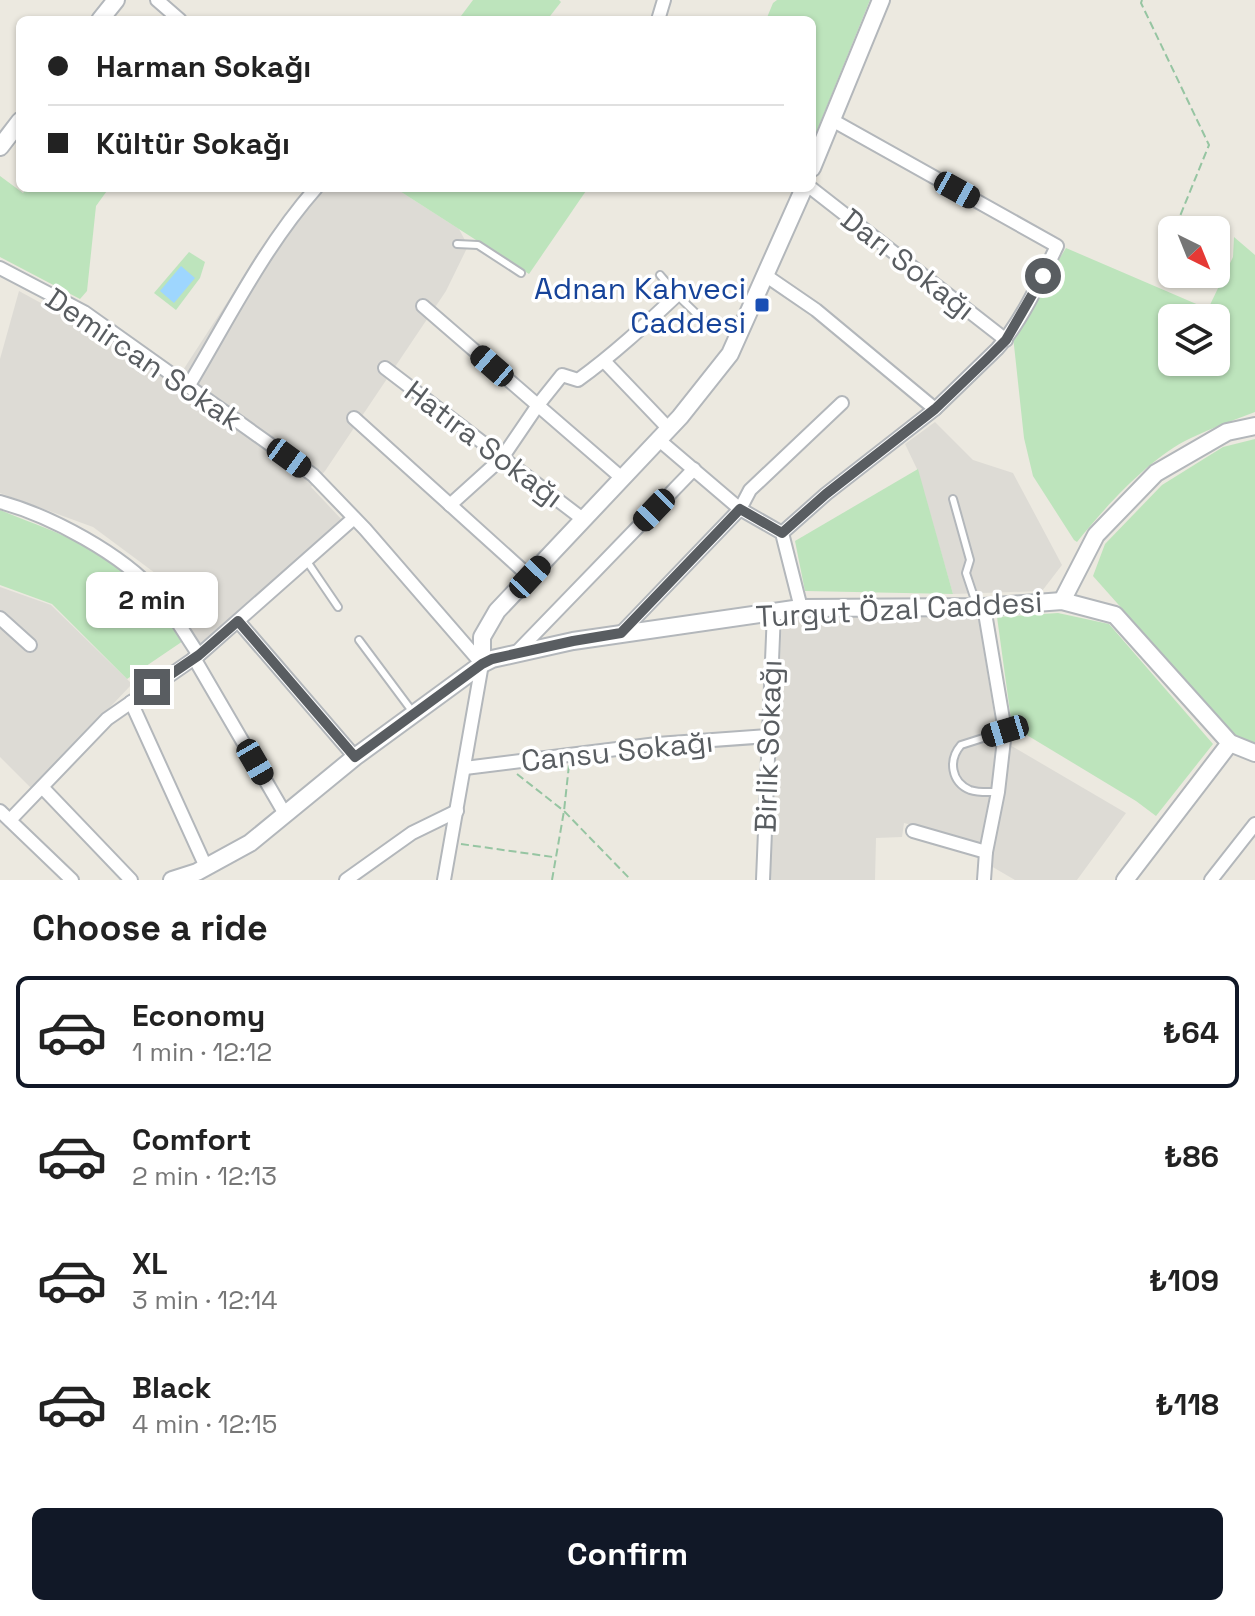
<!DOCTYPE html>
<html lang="en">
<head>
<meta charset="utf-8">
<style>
  :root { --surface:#fff; --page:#f6f6f6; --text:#222; --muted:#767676; --line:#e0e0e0; --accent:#111827 }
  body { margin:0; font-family:"Space Grotesk",sans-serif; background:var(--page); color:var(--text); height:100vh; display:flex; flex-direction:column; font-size:30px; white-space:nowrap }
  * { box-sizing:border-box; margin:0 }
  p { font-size:26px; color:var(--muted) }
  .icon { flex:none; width:44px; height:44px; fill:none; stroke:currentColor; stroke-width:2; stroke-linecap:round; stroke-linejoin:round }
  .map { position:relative; height:880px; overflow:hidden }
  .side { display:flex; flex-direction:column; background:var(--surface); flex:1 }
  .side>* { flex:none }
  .banner { position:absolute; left:16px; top:16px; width:800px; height:176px; border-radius:12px; box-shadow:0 2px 6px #0004; display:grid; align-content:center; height:176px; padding:0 32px; background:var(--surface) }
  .needle { width:52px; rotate:137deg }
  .buttons { position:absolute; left:1158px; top:216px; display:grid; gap:16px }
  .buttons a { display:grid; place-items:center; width:72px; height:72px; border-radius:12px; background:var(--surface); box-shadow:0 2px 6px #0004; font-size:40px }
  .end { position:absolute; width:36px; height:36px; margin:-18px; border:10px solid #595d61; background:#fff; box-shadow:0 0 0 4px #fff }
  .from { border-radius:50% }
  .bubble { position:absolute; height:56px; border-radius:12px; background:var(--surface); box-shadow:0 2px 6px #0004; font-size:26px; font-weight:700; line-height:56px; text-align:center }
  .car { position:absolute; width:24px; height:48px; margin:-24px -12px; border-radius:10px; box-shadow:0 0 6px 2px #0007; background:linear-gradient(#222 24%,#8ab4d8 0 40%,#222 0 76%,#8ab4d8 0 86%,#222 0) }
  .banner b { display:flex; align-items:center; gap:28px; height:76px; font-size:30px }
  .banner b+b { border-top:2px solid var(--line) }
  .banner i { width:20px; height:20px; background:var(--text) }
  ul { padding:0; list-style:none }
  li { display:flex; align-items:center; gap:24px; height:112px; margin:0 16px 12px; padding:0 16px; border:4px solid transparent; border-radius:12px }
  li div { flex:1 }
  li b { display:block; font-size:30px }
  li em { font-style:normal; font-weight:700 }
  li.current { border-color:var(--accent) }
  li>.icon { width:72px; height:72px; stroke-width:1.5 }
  h2 { padding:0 32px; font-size:36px; line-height:96px }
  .cta { display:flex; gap:16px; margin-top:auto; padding:16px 32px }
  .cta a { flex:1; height:92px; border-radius:12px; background:var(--accent); color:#fff; font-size:32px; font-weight:700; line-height:92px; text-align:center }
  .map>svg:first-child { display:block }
</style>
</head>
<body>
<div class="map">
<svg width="1255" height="880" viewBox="0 0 1255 880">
  <rect width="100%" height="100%" fill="#ece9e0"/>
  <g fill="#dddbd5">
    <polygon points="307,188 395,188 459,229 468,246 446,291 325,471 311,487 342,520 202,647 155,573 93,527 0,493 0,359 19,291 114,343 174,384 278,224"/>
    <polygon points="935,422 973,460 1013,473 1062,565 1042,591 953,594 917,469 905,444"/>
    <polygon points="0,587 51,605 132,684 32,789 0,757"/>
    <polygon points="816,616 978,616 998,738 1126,813 1077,880 1015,880 991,866 991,846 904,823 902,837 876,838 875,880 770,880 782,617"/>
  </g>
  <g fill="#bde4bc" fill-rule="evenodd">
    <polygon points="473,0 559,0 561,2 547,20 458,20"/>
    <polygon points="777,0 870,0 812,143 812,20 766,20 773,3"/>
    <polygon points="0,176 23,193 27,188 109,188 96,206 87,291 80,299 0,257"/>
    <polygon points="395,188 588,188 529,274"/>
    <path d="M1234 237 1255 255V412C1234 420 1212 428 1191 438 1150 457 1106 506 1077 542L1074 540 1033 476 1024 438 1013 336 1016 328 1066 248 1208 309 1233 257ZM1172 318H1216V362H1172Z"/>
    <polygon points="189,252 205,262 200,278 176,310 154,293"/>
    <polygon points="1255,439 1255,744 1237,738 1093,576 1105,544 1162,485 1223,447"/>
    <polygon points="918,469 953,594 805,591 795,541"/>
    <path d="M0 510C46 529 95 544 133 577 152 595 168 619 183 641L127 679 52 604 0 585Z"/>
    <polygon points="1058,613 1109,624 1213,744 1156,816 1136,801 1012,726 997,617"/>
  </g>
  <polygon fill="#9ed6fe" points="181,266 195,278 174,303 160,291"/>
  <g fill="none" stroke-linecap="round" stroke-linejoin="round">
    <g stroke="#b3b7bb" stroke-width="10">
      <g id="service">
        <polyline points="457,244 478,245 521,273"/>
        <polyline points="660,275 677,295 704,321"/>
        <polyline points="953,499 970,560 966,573 976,603"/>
        <polyline points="306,560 338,607"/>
        <polyline points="359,640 412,711"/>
        <path d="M997 792C989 792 979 793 970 790 951 782 948 760 961 745L1005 731"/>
      </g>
    </g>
    <g stroke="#b3b7bb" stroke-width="16">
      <g id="minor">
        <polyline points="157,0 180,20"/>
        <polyline points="658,20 664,0"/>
        <polyline points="811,188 1006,340"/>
        <polyline points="0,268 84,312 313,475 365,529 482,664 444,880"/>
        <polyline points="765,275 816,310 935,409"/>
        <polyline points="423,306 623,479"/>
        <polyline points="604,361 669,429"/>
        <polyline points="385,368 584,520"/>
        <path d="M189 385C229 318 264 247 316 188"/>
        <polyline points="354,418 530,577"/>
        <polyline points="659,440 740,509 782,533 801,608"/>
        <path d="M0 502C51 516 122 554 157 594 173 612 185 635 199 655"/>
        <path d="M450 505 502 458 538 405 562 375 578 380C614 354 645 325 677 295"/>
        <path d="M782 533 826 494 935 409 997 349C1020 324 1042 277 1057 246L832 120"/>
        <polyline points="984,607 1005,731 998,792 986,852"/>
        <polyline points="0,618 30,645"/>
        <polyline points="238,621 355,757"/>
        <polyline points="621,633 740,509 750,490 842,403"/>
        <polyline points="515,654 694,469"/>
        <polyline points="194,658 285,814"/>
        <polyline points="131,702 206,867"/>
        <polyline points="465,768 657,744 769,736"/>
        <polyline points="42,787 131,880"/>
        <polyline points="0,811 72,880"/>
        <polyline points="10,820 107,719 199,655 354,518"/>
        <polyline points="913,831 986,852 984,880"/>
        <polyline points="346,880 412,833 457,811"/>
        <polyline points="763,880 774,612"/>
        <polyline points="1211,880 1255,824"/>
      </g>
    </g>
    <g stroke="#b3b7bb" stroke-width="20">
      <g id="tertiary">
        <polyline points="100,20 116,0"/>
        <polyline points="0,147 20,121"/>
        <polyline points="812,168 881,0"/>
        <polyline points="1062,601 1096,535 1156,473 1227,432 1255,426"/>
        <polyline points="482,664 482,637 497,611 680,417 730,354 804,188"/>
        <polyline points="172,880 197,872 250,843 355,757 482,664 492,659 573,641 801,608 984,607 1062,601 1115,615 1230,743 1255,753"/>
        <polyline points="1125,880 1230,743"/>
      </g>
    </g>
    <g stroke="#96c5a2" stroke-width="2" stroke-dasharray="8 4" stroke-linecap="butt">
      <polyline points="1142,0 1141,3 1209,145 1180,216 1178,230"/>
      <polyline points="1205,274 1207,277"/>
      <polyline points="517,774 564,811 631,880"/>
      <polyline points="461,844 553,857"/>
      <polyline points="552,880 564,811 569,765"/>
    </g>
    <use href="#service" stroke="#fff" stroke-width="6"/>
    <use href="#minor" stroke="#fff" stroke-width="12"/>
    <use href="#tertiary" stroke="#fff" stroke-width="16"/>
  </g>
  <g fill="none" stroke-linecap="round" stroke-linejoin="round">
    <polyline stroke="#595d61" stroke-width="10" points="152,687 199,655 238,621 355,757 482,664 492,659 573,641 621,633 740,509 782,533 826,494 935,409 986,360 1006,340 1043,276"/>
  </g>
  <rect fill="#1a4fb4" stroke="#fff" stroke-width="3" x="754" y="297" width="16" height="16" rx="4"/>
  <g text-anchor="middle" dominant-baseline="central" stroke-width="7" stroke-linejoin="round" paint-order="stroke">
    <g font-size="30" fill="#595d61" stroke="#fff">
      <text transform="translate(908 264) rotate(38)">Darı Sokağı</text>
      <text transform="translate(144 359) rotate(34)">Demircan Sokak</text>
      <text transform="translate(484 444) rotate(37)">Hatıra Sokağı</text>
      <text transform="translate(899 609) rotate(-3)">Turgut Özal Caddesi</text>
      <text transform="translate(768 746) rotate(-88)">Birlik Sokağı</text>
      <text transform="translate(617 751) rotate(-6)">Cansu Sokağı</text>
    </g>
    <g font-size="30" fill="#164399" stroke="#fff" text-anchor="end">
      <text x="746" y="288">Adnan Kahveci<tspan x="746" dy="34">Caddesi</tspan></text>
    </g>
  </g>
</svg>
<div class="buttons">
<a><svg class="needle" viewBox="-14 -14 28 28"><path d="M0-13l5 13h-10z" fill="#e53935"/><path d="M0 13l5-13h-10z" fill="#767676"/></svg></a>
<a><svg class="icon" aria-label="layers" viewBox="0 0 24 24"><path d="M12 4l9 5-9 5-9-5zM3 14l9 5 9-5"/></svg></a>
</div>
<i class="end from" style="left:1043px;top:276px"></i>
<i class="end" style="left:152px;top:687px"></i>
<div class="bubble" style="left:86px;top:572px;width:132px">2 min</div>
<i class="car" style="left:957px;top:190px;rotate:119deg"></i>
<i class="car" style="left:492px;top:366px;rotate:311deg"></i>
<i class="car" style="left:289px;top:458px;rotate:126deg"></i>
<i class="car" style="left:654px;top:510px;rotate:224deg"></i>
<i class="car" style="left:530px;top:577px;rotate:43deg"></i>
<i class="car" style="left:1005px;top:731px;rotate:253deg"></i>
<i class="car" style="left:255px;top:762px;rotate:150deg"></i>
<div class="banner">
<b><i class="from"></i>Harman Sokağı</b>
<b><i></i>Kültür Sokağı</b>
</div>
</div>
<section class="side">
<h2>Choose a ride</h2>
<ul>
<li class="current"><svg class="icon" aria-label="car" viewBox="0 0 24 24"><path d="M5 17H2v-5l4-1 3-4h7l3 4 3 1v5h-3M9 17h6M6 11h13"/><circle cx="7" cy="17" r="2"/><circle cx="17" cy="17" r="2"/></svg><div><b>Economy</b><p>1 min · 12:12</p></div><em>₺64</em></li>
<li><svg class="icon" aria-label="car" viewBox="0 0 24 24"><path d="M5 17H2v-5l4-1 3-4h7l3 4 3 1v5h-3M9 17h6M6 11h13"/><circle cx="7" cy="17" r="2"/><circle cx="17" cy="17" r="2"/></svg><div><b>Comfort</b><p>2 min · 12:13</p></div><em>₺86</em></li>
<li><svg class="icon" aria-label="car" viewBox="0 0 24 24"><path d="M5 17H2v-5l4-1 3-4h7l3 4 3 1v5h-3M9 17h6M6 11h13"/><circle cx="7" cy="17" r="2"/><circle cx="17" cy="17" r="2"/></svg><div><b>XL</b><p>3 min · 12:14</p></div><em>₺109</em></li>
<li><svg class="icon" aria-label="car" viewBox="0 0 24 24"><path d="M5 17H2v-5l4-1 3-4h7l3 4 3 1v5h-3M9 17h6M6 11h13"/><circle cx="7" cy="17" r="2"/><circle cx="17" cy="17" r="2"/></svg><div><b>Black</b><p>4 min · 12:15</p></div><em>₺118</em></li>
</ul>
<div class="cta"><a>Confirm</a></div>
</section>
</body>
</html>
